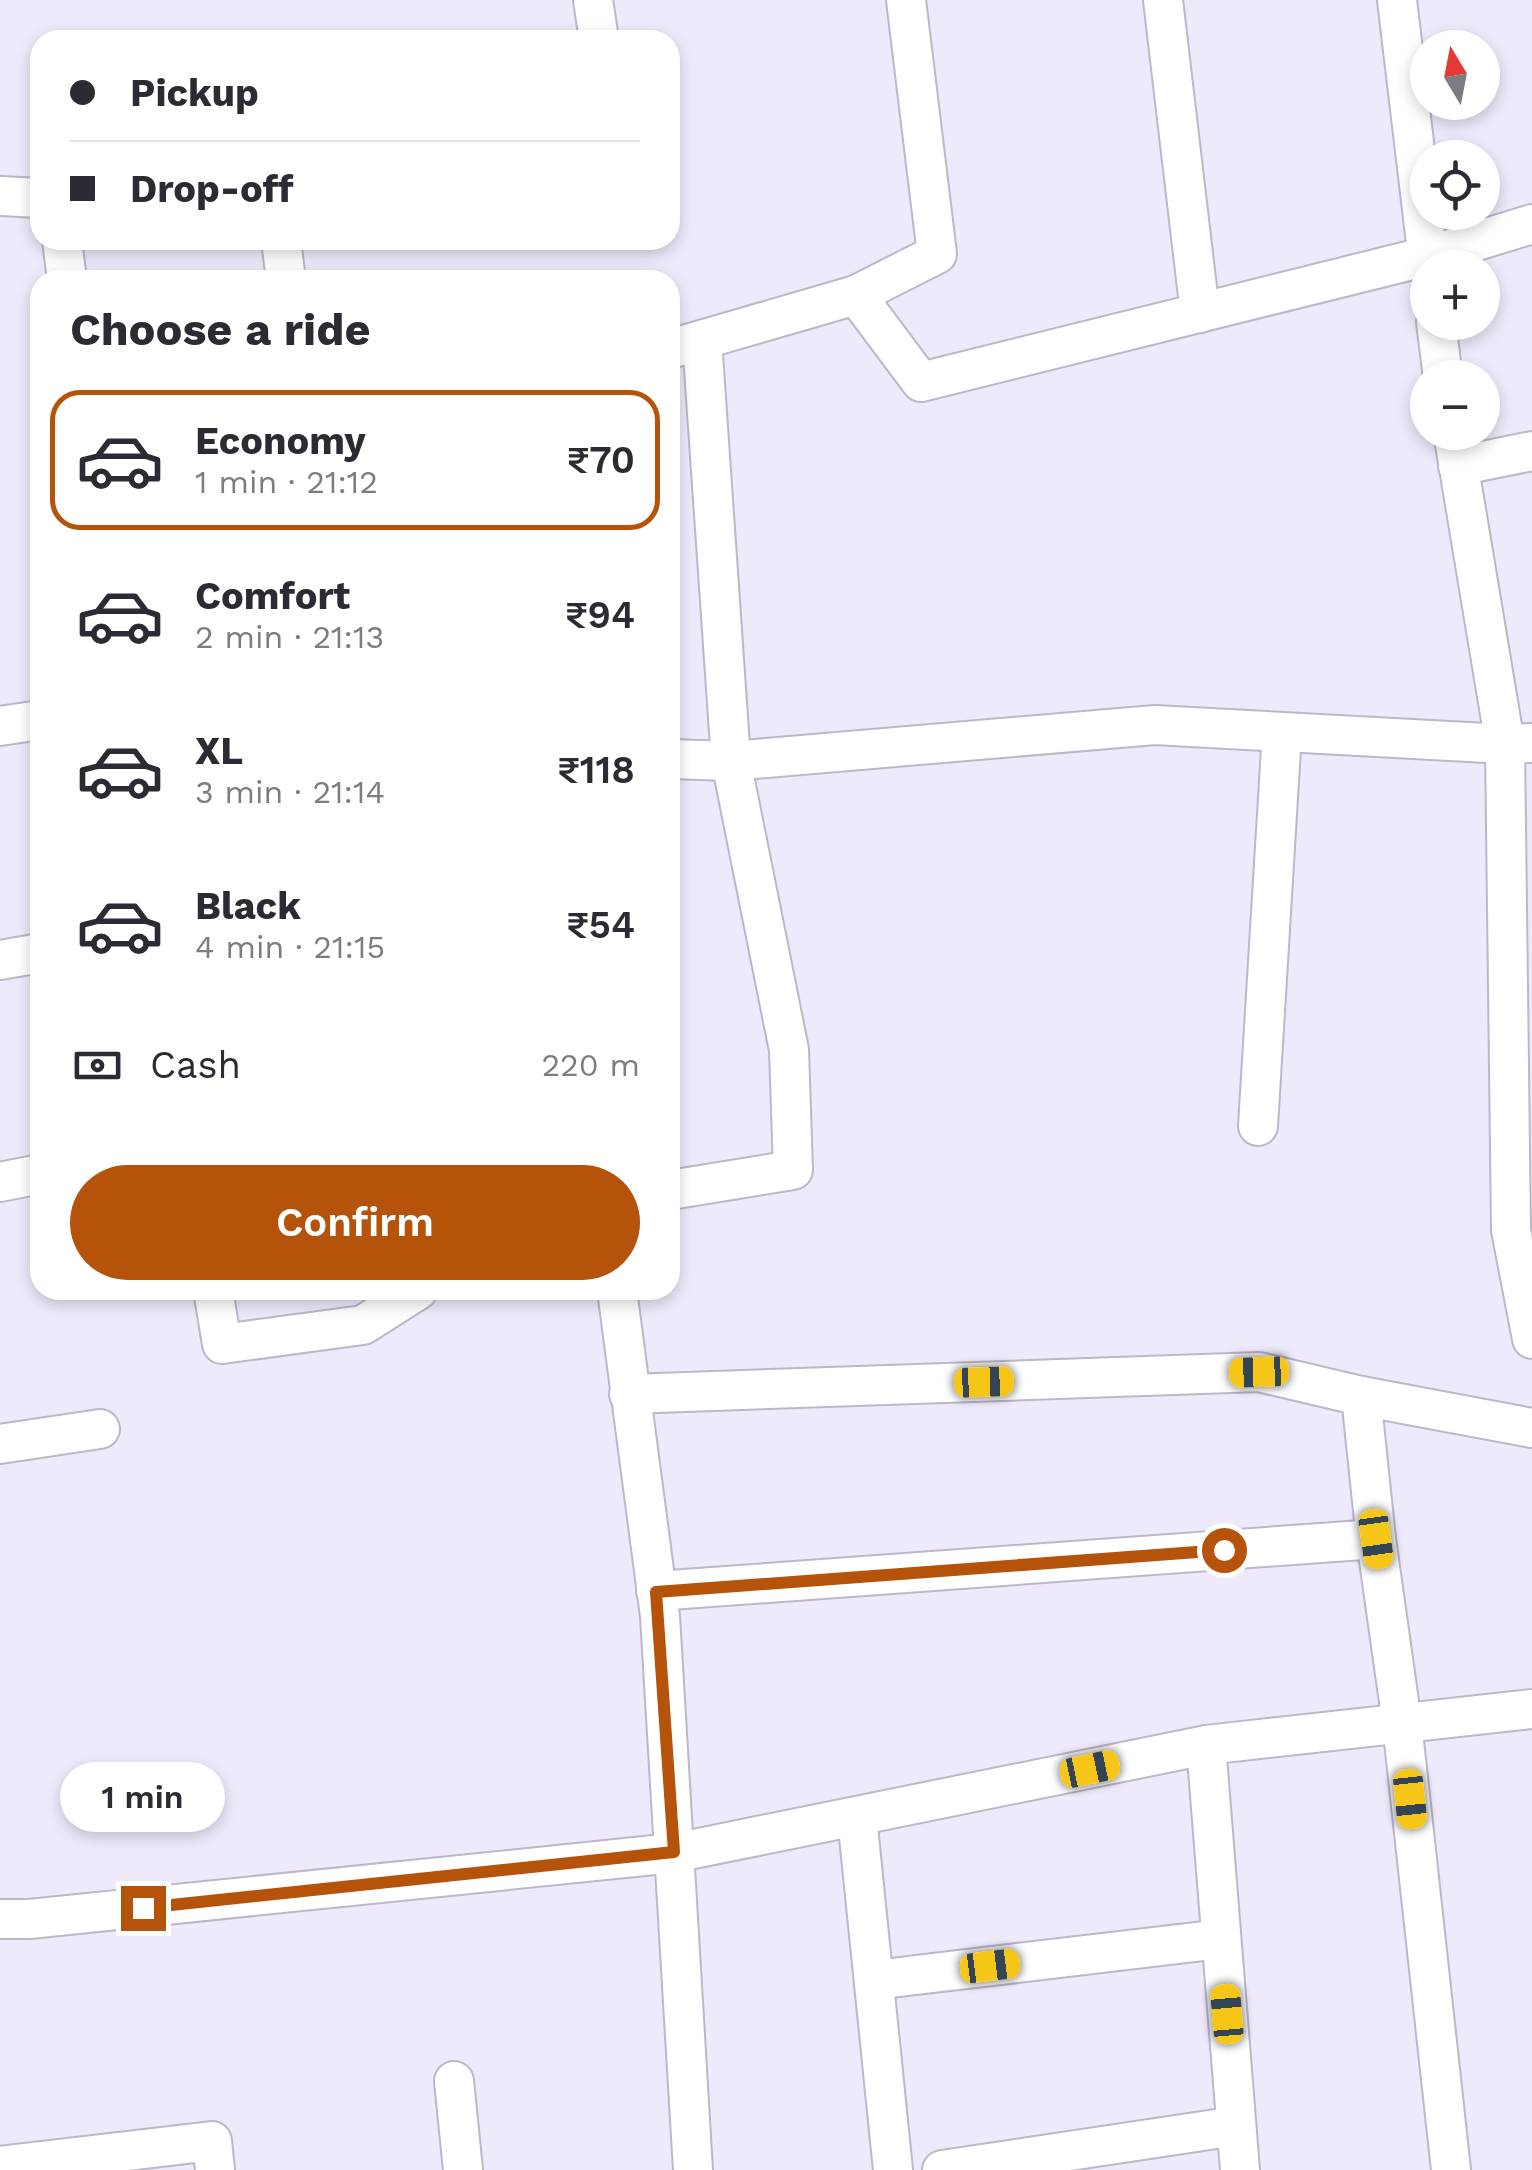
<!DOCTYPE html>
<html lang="en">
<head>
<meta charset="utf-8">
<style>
  :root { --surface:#fff; --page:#f2f2f3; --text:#2b2b33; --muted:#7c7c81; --line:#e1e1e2; --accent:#b45309 }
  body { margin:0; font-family:"Work Sans",sans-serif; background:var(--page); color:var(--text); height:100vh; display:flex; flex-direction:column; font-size:38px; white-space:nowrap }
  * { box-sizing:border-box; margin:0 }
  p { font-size:32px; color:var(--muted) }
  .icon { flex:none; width:55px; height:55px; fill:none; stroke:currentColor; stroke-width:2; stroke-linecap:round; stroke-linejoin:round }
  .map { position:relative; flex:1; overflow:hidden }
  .sheet { position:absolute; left:30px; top:270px; width:650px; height:1030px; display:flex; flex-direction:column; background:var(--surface); border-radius:30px; box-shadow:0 5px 15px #0003 }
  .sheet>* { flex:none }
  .top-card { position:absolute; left:30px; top:30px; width:650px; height:220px; border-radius:30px; box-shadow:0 5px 15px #0003; display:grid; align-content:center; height:220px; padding:0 40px; background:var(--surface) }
  .needle { width:65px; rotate:350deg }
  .fabs { position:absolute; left:1410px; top:30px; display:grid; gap:20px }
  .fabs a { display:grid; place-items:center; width:90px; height:90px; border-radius:50%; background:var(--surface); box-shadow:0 5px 15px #0003; font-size:50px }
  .end { position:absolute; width:45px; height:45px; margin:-22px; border:12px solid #b45309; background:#fff; box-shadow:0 0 0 5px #fff }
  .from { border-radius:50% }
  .bubble { position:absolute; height:70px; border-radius:35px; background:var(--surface); box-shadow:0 5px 15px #0003; font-size:32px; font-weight:600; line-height:70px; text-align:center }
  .car { position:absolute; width:30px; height:60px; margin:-30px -15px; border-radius:12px; box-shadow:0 0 8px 2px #0007; background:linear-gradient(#f5c518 24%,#345 0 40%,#f5c518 0 76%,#345 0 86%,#f5c518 0) }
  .top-card b { display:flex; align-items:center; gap:35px; height:95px; font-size:38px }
  .top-card b+b { border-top:2px solid var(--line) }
  .top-card i { width:25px; height:25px; background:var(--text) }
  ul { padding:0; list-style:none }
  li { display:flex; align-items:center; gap:30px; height:140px; margin:0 20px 15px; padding:0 20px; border:5px solid transparent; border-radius:30px }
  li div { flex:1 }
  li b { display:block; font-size:38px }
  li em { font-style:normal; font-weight:600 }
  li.selected { border-color:var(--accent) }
  li>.icon { width:90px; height:90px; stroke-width:1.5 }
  h2 { padding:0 40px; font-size:45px; line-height:120px }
  .pay { display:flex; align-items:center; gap:25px; height:110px; padding:0 40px; font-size:38px }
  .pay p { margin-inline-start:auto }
  .cta { display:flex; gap:20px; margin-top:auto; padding:20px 40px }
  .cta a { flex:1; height:115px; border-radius:60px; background:var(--accent); color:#fff; font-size:40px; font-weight:600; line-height:115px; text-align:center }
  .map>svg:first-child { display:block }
</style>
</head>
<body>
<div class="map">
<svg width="1532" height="2170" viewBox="0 0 1532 2170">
  <rect width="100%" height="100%" fill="#eeeafc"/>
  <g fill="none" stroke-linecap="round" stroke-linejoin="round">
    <g stroke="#bcb7c9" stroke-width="42">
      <g id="minor">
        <polyline points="593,0 599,40"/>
        <polyline points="1163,0 1200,313"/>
        <polyline points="1397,0 1429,268"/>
        <polyline points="0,196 40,198"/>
        <polyline points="62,240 67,280"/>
        <polyline points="281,240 286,280"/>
        <polyline points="856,295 937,254 906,0"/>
        <polyline points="1436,322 1443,378"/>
        <polyline points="670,349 856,295 921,382 1428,256 1532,224"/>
        <polyline points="1453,432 1505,744 1532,743"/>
        <polyline points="1458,466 1532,451"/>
        <polyline points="0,726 40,720"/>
        <polyline points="670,759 731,761 1155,725 1505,744 1511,1230 1532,1339"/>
        <polyline points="0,960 40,953"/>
        <polyline points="1258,1126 1282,732"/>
        <polyline points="0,1182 40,1174"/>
        <polyline points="670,1190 793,1170 789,1050 731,761 702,340"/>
        <polyline points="213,1290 222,1344 363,1325 418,1290"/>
        <polyline points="617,1290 660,1616 693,2170"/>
        <polyline points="629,1394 1259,1372 1361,1396 1532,1428"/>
        <polyline points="1361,1396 1376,1539 1402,1723 1451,2170"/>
        <polyline points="0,1444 100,1429"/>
        <polyline points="656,1591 1376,1539"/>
        <polyline points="1206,1745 1240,2170"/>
        <polyline points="857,1817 893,2170"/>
        <polyline points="0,1919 29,1919 674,1853 1206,1745 1532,1709"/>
        <polyline points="874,1980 1221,1939"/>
        <polyline points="454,2081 463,2170"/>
        <polyline points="0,2166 212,2141 215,2170"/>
        <polyline points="942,2170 1236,2126"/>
      </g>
    </g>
    <use href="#minor" stroke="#fff" stroke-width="38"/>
  </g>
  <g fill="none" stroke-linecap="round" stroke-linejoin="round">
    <polyline stroke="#b45309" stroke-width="12" points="143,1908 674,1852 656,1592 1224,1550"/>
  </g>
</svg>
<div class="fabs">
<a><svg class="needle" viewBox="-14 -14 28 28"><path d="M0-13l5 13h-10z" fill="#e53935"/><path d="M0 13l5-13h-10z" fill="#7c7c81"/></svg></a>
<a><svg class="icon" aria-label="locate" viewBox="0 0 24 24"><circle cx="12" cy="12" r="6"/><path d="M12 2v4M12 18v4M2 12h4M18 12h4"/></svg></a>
<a>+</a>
<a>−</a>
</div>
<i class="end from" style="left:1224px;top:1550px"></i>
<i class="end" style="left:143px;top:1908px"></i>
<div class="bubble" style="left:60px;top:1762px;width:165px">1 min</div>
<i class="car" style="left:1259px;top:1372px;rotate:268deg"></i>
<i class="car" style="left:984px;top:1382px;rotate:88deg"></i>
<i class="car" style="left:1376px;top:1539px;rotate:172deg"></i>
<i class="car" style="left:1090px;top:1769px;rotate:78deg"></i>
<i class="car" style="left:1410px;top:1799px;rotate:174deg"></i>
<i class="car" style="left:990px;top:1966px;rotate:83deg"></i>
<i class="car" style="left:1227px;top:2014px;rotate:355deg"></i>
<div class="top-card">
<b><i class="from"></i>Pickup</b>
<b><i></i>Drop-off</b>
</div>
<section class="sheet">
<h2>Choose a ride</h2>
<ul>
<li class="selected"><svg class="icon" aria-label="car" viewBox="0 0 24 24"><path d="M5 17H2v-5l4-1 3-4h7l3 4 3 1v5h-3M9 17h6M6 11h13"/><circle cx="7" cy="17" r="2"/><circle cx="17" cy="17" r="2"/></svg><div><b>Economy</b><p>1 min · 21:12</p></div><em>₹70</em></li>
<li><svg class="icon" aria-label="car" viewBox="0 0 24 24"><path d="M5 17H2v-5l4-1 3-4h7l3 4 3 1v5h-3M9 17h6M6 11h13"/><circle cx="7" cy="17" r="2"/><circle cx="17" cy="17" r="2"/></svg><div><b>Comfort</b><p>2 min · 21:13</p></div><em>₹94</em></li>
<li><svg class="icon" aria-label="car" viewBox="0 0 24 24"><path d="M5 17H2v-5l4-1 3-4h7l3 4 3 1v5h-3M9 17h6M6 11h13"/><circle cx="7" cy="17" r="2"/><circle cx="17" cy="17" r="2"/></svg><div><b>XL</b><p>3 min · 21:14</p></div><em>₹118</em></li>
<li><svg class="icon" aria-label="car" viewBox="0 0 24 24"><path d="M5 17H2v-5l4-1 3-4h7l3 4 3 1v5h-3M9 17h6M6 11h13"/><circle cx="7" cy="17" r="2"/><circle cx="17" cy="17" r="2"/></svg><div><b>Black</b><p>4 min · 21:15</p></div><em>₹54</em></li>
</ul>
<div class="pay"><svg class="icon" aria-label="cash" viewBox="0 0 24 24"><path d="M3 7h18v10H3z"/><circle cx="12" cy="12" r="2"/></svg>Cash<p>220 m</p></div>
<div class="cta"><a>Confirm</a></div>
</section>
</div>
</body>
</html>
